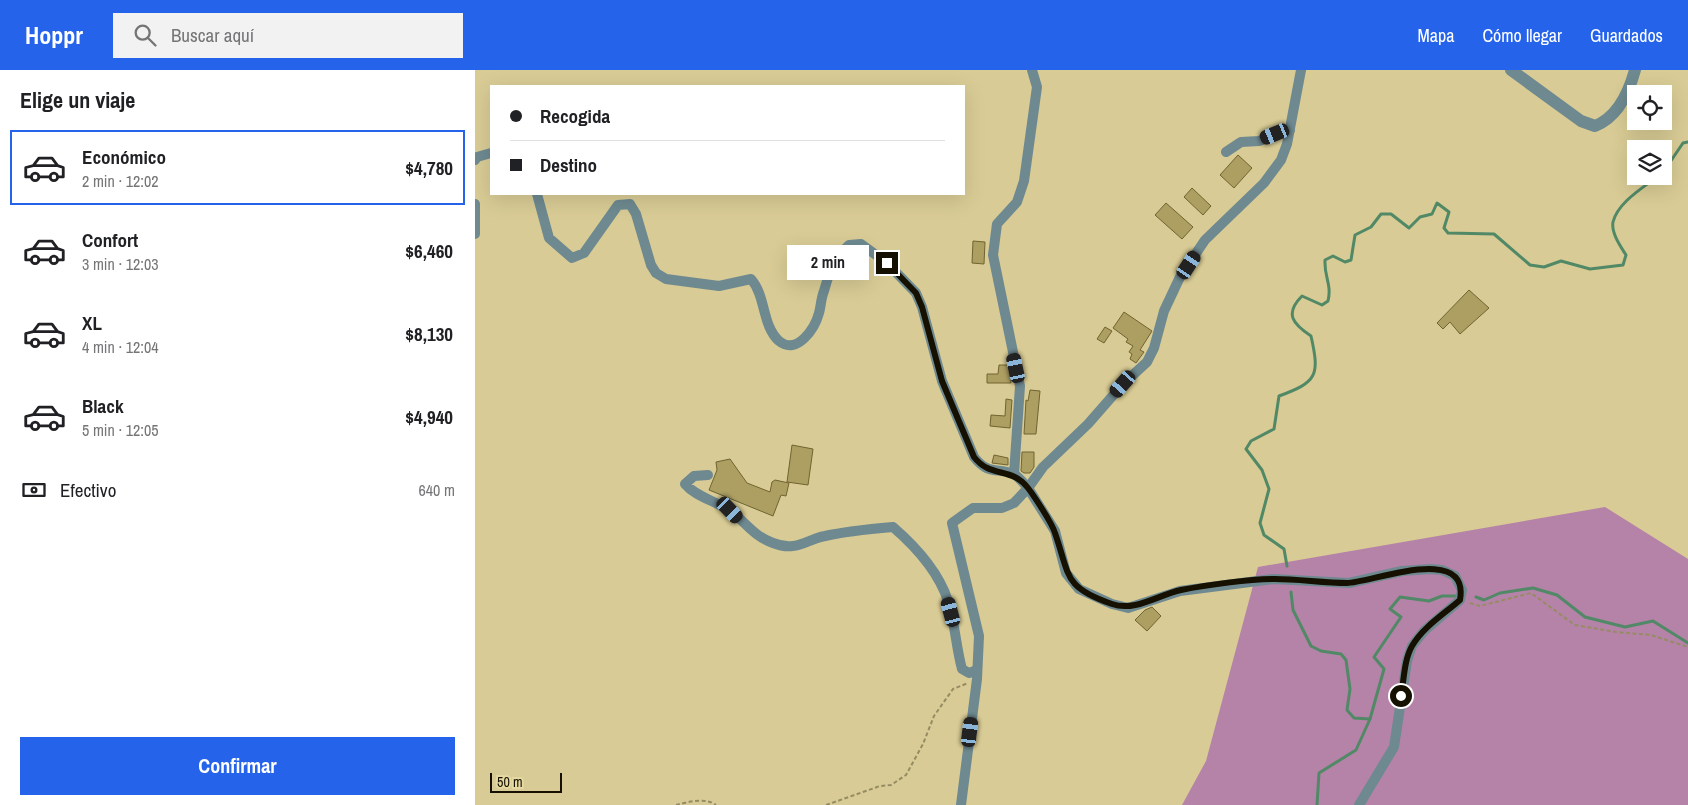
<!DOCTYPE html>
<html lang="es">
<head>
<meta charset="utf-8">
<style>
  :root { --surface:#fff; --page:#f2f2f2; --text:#202124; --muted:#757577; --line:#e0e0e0; --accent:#2563eb }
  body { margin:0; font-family:"Archivo Narrow",sans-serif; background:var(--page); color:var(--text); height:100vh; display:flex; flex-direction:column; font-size:19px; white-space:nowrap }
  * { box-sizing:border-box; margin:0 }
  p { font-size:16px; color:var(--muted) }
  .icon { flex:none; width:28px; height:28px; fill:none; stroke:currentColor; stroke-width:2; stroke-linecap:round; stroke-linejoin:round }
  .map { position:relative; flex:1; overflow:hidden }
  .side { display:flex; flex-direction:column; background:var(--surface); width:475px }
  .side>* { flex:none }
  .hud { position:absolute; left:15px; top:15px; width:475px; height:110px; border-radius:0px; box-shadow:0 5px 20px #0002; display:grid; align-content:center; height:110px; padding:0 20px; background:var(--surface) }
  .fabs { position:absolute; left:1152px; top:15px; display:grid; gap:10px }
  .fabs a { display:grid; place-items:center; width:45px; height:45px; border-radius:0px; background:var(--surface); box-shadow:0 5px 20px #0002; font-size:25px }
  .scale { position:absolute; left:15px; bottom:12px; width:72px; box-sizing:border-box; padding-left:5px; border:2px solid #151000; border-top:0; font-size:14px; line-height:18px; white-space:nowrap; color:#151000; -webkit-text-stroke:4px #e5d8a1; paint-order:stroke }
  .end { position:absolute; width:22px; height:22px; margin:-11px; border:6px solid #151000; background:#fff; box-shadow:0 0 0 2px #fff }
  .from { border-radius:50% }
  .bubble { position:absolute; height:35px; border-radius:0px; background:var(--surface); box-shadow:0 5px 20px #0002; font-size:16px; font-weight:800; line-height:35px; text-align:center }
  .car { position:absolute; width:15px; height:30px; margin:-15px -8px; border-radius:6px; box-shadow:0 0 4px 1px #0007; background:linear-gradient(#222 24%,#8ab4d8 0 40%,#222 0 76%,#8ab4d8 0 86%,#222 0) }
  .hud b { display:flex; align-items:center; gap:18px; height:48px; font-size:19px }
  .hud b+b { border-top:1px solid var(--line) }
  .hud i { width:12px; height:12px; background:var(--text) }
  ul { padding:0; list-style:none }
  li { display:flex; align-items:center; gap:15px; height:75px; margin:0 10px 8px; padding:0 10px; border:2px solid transparent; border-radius:0px }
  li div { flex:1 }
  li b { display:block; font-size:19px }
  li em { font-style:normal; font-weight:800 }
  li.selected { border-color:var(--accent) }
  li>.icon { width:45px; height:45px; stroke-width:1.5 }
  h2 { padding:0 20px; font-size:22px; line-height:60px }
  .pay { display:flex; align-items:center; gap:12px; height:55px; padding:0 20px; font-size:19px }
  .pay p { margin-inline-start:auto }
  .cta { display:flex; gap:10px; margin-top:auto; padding:10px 20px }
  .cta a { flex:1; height:58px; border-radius:0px; background:var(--accent); color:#fff; font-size:20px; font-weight:800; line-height:58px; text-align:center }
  header { display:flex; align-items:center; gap:30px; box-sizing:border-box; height:70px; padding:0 25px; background:var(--accent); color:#fff }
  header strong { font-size:24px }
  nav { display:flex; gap:28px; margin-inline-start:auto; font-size:18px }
  .search { width:350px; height:45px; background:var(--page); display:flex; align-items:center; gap:12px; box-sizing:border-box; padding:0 18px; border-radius:0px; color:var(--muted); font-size:19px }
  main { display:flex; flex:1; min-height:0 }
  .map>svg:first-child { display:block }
</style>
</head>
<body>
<header>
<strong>Hoppr</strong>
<div class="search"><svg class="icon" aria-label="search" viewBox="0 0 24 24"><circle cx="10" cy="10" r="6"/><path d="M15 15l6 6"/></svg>Buscar aquí</div>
<nav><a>Mapa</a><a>Cómo llegar</a><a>Guardados</a></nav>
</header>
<main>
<section class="side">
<h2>Elige un viaje</h2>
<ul>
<li class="selected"><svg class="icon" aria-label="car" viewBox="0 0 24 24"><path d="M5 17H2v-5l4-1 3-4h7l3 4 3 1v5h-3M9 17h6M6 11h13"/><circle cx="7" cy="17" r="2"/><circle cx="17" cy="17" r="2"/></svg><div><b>Económico</b><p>2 min · 12:02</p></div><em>$4,780</em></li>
<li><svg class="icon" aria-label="car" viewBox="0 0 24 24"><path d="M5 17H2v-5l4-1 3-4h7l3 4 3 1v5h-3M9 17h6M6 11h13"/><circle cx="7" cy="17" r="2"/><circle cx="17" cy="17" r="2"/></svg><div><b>Confort</b><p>3 min · 12:03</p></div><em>$6,460</em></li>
<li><svg class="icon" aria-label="car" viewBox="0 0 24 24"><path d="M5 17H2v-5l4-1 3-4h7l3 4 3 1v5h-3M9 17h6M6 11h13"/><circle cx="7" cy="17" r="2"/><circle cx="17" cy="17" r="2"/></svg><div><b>XL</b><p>4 min · 12:04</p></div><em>$8,130</em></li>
<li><svg class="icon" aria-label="car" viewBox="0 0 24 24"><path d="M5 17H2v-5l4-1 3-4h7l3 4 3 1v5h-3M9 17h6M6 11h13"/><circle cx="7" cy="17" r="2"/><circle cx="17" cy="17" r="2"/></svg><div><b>Black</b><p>5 min · 12:05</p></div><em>$4,940</em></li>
</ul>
<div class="pay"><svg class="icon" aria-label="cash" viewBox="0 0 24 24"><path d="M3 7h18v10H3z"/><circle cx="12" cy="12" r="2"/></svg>Efectivo<p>640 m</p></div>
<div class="cta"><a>Confirmar</a></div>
</section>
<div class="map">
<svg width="1213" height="735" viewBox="0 0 1213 735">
  <rect width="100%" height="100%" fill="#d8cb95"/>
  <polygon fill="#b582a8" points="1130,437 1213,489 1213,735 707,735 731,691 783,497"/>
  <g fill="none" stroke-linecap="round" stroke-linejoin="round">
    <g stroke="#518967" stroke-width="3">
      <polyline points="1189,101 1208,73 1213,72"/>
      <path d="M812 496 809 479 789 465 785 453 794 419 787 400 771 379 776 371 799 359 804 326C842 312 845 306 836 266 818 254 809 244 827 226L847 235 853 231C857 214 849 207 850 190L858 186 870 192 876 190 880 165 896 157 906 144H916L934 158 945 147 957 144 962 133 974 142 969 158 973 163 1019 164 1055 195 1069 197 1086 191 1115 199 1148 195 1151 185C1146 177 1136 163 1138 152 1143 132 1168 118 1183 106"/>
      <polyline points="816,522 818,540 836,576 846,581 866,584 871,590 875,619 872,640 879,648 895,649"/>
      <polyline points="1001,527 1009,530 1025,523 1058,518 1082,525 1110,547 1150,557 1178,551 1213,573"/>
      <polyline points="842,735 844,703 881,680 895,649 909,599 899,587 926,547 915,539 925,527 954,531 967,526 983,526"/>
    </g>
  </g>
  <g fill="#ad9e62" stroke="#706430">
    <polygon points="763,85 777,98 759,118 745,105"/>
    <polygon points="717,118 736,136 728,145 709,127"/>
    <polygon points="691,133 718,157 707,169 680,145"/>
    <polygon points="498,171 510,172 509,194 497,193"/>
    <polygon points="994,220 1014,238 985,264 975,252 968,259 962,253"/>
    <polygon points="649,242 677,261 665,280 669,282 661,293 655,289 657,284 654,282 658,276 651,272 653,269 638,258"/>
    <polygon points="630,257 637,261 629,273 622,269"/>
    <polygon points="524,295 534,295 536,313 512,313 512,304 523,304"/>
    <polygon points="555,320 565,321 561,364 549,364 551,330 553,331"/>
    <polygon points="531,329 537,330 535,358 515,356 516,345 530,346"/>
    <polygon points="317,375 338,379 333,415 312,412"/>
    <polygon points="547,382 559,382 559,397 555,403 549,403 546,401"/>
    <polygon points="519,385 533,388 533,395 517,393"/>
    <polygon points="255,389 272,413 295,422 297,412 300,410 314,413 311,426 306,425 298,446 234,420 242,400 241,392"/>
    <polygon points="677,537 686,546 672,561 660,550 670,540"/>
  </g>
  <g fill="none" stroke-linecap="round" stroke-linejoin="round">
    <g stroke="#968c63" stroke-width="2" stroke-dasharray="4 2.5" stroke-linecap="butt">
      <polyline points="995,533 1005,536 1056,523 1100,555 1141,562 1176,565 1213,577"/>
      <path d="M201 735C213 732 230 727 241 735"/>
      <polyline points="351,735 405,716 416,715 431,705 448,674 459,646 478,619 493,613"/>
    </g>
    <g stroke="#6e8990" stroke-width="10">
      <polyline points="826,0 812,74 806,90 789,113 730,170 705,207 689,241 679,278 672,292 648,314 613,354 568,397 553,418 580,461 591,503 604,519 637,534 653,538 705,521 798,509 874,513 927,501 955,499 967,500 980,506 987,520 985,530 949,561 937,576 932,591 919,677 884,735"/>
      <polyline points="751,82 766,72 784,71 815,60"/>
      <polyline points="0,90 2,87 16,83"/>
      <path d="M62 124 74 168 97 188 109 183 143 135 155 134 161 144 176 195 181 203 191 209 244 216 276 209C291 226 287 256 304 271 322 286 340 258 344 243 346 236 346 228 349 221 352 210 357 195 363 185 366 182 371 178 374 175L386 174 412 193 441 223 447 237 467 311 499 387C514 406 522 397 539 404 544 407 549 414 553 418L539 433 527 438H498L477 453 504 566 502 609 486 735"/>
      <polyline points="0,134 0,164"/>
      <polyline points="539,404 545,316 518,185 522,154 542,132 549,111 562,17 557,0"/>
      <path d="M233 405 219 406 210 414C220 426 238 430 252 439 269 449 276 465 298 473 321 482 330 470 350 466 372 461 395 459 418 457 440 476 464 503 473 531 480 553 481 577 487 599L494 603 502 600"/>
    </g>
    <path stroke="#6e8990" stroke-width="12" d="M1036 0 1106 51 1120 56C1143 47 1154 22 1160 0"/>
  </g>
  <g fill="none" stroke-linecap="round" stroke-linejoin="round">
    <path stroke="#151000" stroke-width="6" d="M412 193 441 223 447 237 467 311 499 387C516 409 536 396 553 418 559 426 577 453 580 463 595 506 588 517 637 534 660 542 683 525 706 520 731 515 775 509 800 509 824 509 848 513 872 513 898 512 995 473 985 530 969 544 948 557 937 576 929 590 929 610 926 626"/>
  </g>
</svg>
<div class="fabs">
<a><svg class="icon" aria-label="locate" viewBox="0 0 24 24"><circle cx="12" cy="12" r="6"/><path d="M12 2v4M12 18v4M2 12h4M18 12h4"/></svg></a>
<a><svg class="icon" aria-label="layers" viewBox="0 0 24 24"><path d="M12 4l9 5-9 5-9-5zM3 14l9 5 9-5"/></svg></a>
</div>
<div class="scale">50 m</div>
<i class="end from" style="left:926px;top:626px"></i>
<i class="end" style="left:412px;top:193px"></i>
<div class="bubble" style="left:312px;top:175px;width:82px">2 min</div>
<i class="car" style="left:800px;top:64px;rotate:248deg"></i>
<i class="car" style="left:714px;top:195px;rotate:33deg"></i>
<i class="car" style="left:541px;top:298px;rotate:348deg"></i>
<i class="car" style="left:648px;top:314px;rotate:221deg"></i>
<i class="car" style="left:255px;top:440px;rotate:136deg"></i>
<i class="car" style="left:476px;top:542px;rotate:345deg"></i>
<i class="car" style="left:495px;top:662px;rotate:7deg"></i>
<div class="hud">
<b><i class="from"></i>Recogida</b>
<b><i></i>Destino</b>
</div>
</div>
</main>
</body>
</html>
